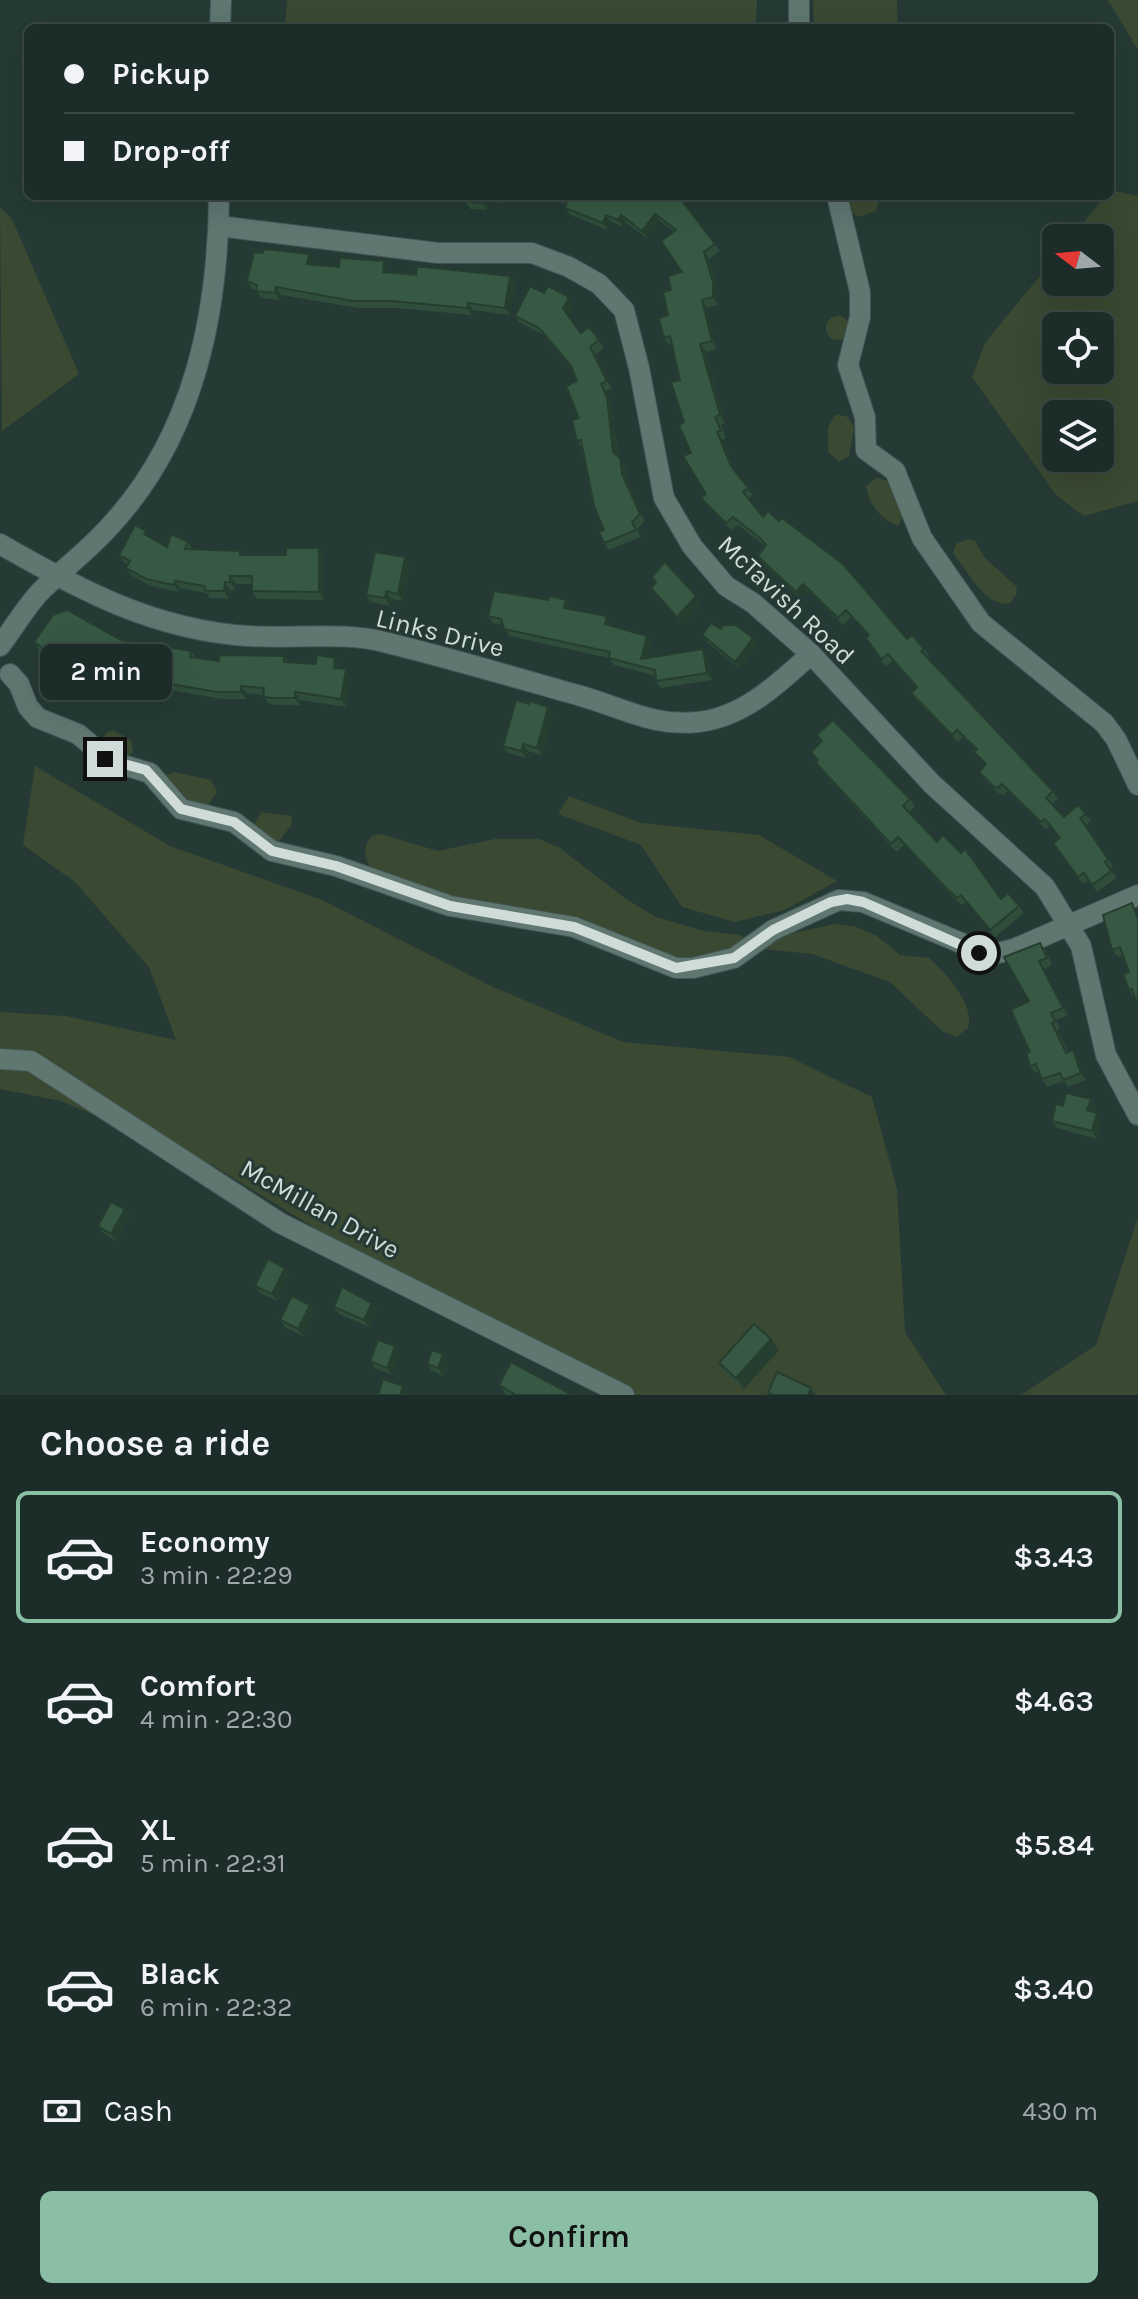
<!DOCTYPE html>
<html lang="en">
<head>
<meta charset="utf-8">
<style>
  :root { --surface:#1c2c28; --page:#293834; --text:#f1f3f6; --muted:#a0a7a8; --line:#3a4845; --accent:#8abfa5 }
  body { margin:0; font-family:Karla,sans-serif; background:var(--page); color:var(--text); height:100vh; display:flex; flex-direction:column; font-size:30px; white-space:nowrap }
  * { box-sizing:border-box; margin:0 }
  p { font-size:26px; color:var(--muted) }
  .icon { flex:none; width:44px; height:44px; fill:none; stroke:currentColor; stroke-width:2; stroke-linecap:round; stroke-linejoin:round }
  .map { position:relative; height:1395px; overflow:hidden }
  .details { display:flex; flex-direction:column; background:var(--surface); flex:1 }
  .details>* { flex:none }
  .top-card { position:absolute; left:24px; top:24px; width:1090px; height:176px; border-radius:12px; box-shadow:0 8px 32px #0002,0 0 0 2px var(--line); display:grid; align-content:center; height:176px; padding:0 40px; background:var(--surface) }
  .needle { width:52px; rotate:286deg }
  .buttons { position:absolute; left:1042px; top:224px; display:grid; gap:16px }
  .buttons a { display:grid; place-items:center; width:72px; height:72px; border-radius:12px; background:var(--surface); box-shadow:0 8px 32px #0002,0 0 0 2px var(--line); font-size:40px }
  .end { position:absolute; width:36px; height:36px; margin:-18px; border:10px solid #cfdcd9; background:#111; box-shadow:0 0 0 4px #111 }
  .from { border-radius:50% }
  .bubble { position:absolute; height:56px; border-radius:12px; background:var(--surface); box-shadow:0 8px 32px #0002,0 0 0 2px var(--line); font-size:26px; font-weight:600; line-height:56px; text-align:center }
  .top-card b { display:flex; align-items:center; gap:28px; height:76px; font-size:30px }
  .top-card b+b { border-top:2px solid var(--line) }
  .top-card i { width:20px; height:20px; background:var(--text) }
  ul { padding:0; list-style:none }
  li { display:flex; align-items:center; gap:24px; height:132px; margin:0 16px 12px; padding:0 24px; border:4px solid transparent; border-radius:12px }
  li div { flex:1 }
  li b { display:block; font-size:30px }
  li em { font-style:normal; font-weight:600 }
  li.active { border-color:var(--accent) }
  li>.icon { width:72px; height:72px; stroke-width:1.5 }
  h2 { padding:0 40px; font-size:36px; line-height:96px }
  .pay { display:flex; align-items:center; gap:20px; height:88px; padding:0 40px; font-size:30px }
  .pay p { margin-inline-start:auto }
  .button { display:flex; gap:16px; margin-top:auto; padding:16px 40px }
  .button a { flex:1; height:92px; border-radius:12px; background:var(--accent); color:#111; font-size:32px; font-weight:600; line-height:92px; text-align:center }
  .map>svg:first-child { display:block }
</style>
</head>
<body>
<div class="map">
<svg width="1138" height="1395" viewBox="0 0 1138 1395">
  <rect width="100%" height="100%" fill="#253a35"/>
  <g fill="#3a4932" fill-rule="evenodd">
    <polygon points="287,0 757,0 756,28 285,28"/>
    <polygon points="813,0 897,0 898,28 814,28"/>
    <polygon points="1108,0 1138,0 1138,50"/>
    <path d="M1110 190 1138 196V501L1084 516 1056 495 972 377 985 343 1056 256V282H1100V238H1071L1105 196H1110ZM1056 326H1100V370H1056ZM1056 414H1100V458H1056Z"/>
    <polygon points="844,196 880,196 876,211 860,217 850,213"/>
    <polygon points="0,207 12,219 79,374 2,431"/>
    <circle cx="838" cy="328" r="12"/>
    <polygon points="836,414 848,417 854,428 849,456 839,462 828,452 828,427"/>
    <path d="M877 477 887 481 903 517 898 526C881 519 868 504 866 486Z"/>
    <path d="M968 539 975 541 985 558 1016 586 1017 593 1010 603C987 609 969 573 956 557L953 553 956 544Z"/>
    <polygon points="113,730 131,740 133,752 127,757 120,758 101,743 106,733"/>
    <polygon points="35,766 170,846 322,900 493,987 623,1042 789,1057 872,1097 897,1189 905,1332 946,1395 600,1395 520,1342 373,1264 214,1166 61,1101 0,1089 0,1012 66,1016 176,1040 149,967 74,881 23,845"/>
    <polygon points="174,772 211,780 217,792 208,805 186,803 164,776"/>
    <polygon points="569,796 641,823 759,835 837,881 785,910 735,922 682,907 641,845 558,814"/>
    <polygon points="261,812 291,816 292,824 278,843 254,826"/>
    <path d="M381 834 438 851 495 839H539L560 848 626 899 656 917 704 931 741 935 745 940 743 946 690 964 470 904 371 868C364 856 362 847 372 836Z"/>
    <path d="M835 924 854 926 877 936 900 955 929 958C946 973 975 1004 968 1028L956 1037 942 1031 890 982 812 954 763 949 771 938Z"/>
    <polygon points="1138,1217 1138,1395 1021,1395 1096,1345"/>
  </g>
  <g fill="none" stroke-linecap="round" stroke-linejoin="round">
    <g stroke="#435552" stroke-width="22">
      <g id="minor">
        <polyline points="220,28 221,0"/>
        <polyline points="799,28 799,0"/>
        <polyline points="837,196 860,292 860,317 848,365 865,417 866,450 895,471 922,538 981,623 1104,723 1116,739 1138,785"/>
        <polyline points="219,226 438,253 532,253 569,267 599,284 624,310 639,368 664,498 692,546 726,586 753,603 811,654 932,784 1045,887 1081,946 1106,1055 1138,1115"/>
        <path d="M0 544C80 590 154 630 248 636 294 639 343 631 388 643 453 659 517 678 581 696 623 708 653 727 698 722 744 717 779 683 811 654"/>
        <path d="M0 646C13 629 25 608 40 592 63 569 90 549 111 525 194 435 218 315 219 196"/>
        <polyline points="10,674 19,684 28,707 38,718 78,734 110,761 150,773 181,809 234,822 272,851 336,866 450,906 574,927 676,968 693,968 734,958 773,930 839,900 863,902 990,955 1014,949 1138,895"/>
        <polyline points="0,1059 31,1061 280,1223 624,1395"/>
      </g>
    </g>
    <use href="#minor" stroke="#5f7671" stroke-width="20"/>
  </g>
  <g fill="#2f4d3a">
    <polygon points="466,196 502,196 501,203 488,202 487,210 470,209 465,201"/>
    <polygon points="551,196 639,196 646,199 690,198 685,205 720,251 709,259 718,289 718,305 707,308 717,349 706,352 725,423 721,424 726,438 722,440 735,472 753,495 748,499 763,517 907,639 924,649 929,656 927,658 1053,791 1058,799 1052,804 1064,817 1078,805 1091,821 1085,826 1113,866 1110,869 1117,878 1097,892 1089,880 1083,884 1053,843 1059,838 1050,826 1046,829 1008,791 1003,795 998,793 984,779 979,772 985,765 974,752 976,750 963,737 958,742 916,700 911,693 916,688 893,661 886,667 866,638 868,636 851,617 843,625 808,591 801,599 763,563 758,556 765,546 738,525 731,530 706,505 701,498 706,494 691,453 684,422 680,380 672,344 669,345 664,338 671,290 682,272 674,232 660,221 647,238 626,223 624,227 611,222 608,230 570,215 565,208 566,205 553,199"/>
    <polygon points="263,253 309,254 314,261 314,265 339,267 389,269 389,272 416,275 510,276 515,283 510,315 473,310 472,315 397,308 358,308 281,295 280,300 261,298 256,290 252,289 247,281"/>
    <polygon points="544,293 574,304 568,316 581,333 589,327 604,348 596,354 612,389 606,391 612,405 618,456 625,465 627,481 645,521 637,529 641,537 609,550 604,543 604,530 582,448 577,441 579,418 577,381 572,369 544,335 520,323 515,316"/>
    <polygon points="151,538 167,547 187,541 192,548 243,555 286,555 319,548 324,556 324,600 257,599 252,591 252,584 236,584 235,590 230,590 229,599 210,598 206,593 180,588 179,592 151,586 131,575 126,568 128,565 124,562 119,555"/>
    <polygon points="405,557 410,565 403,601 391,599 390,606 371,602 366,595"/>
    <polygon points="652,577 701,603 682,624 651,588 655,583"/>
    <polygon points="548,600 566,600 571,607 571,609 613,623 612,626 652,643 648,658 703,649 708,656 712,680 661,688 656,681 656,676 614,665 609,658 509,636 503,625 493,623 488,616"/>
    <polygon points="721,629 758,645 740,669 707,642 702,635"/>
    <polygon points="121,640 191,651 196,658 219,661 284,656 289,663 316,664 335,658 340,665 340,669 351,677 346,707 300,700 300,705 275,705 268,703 263,695 246,693 246,699 222,699 170,690 109,673 105,680 71,662 69,665 60,658 57,662 39,650 34,642"/>
    <polygon points="529,704 548,707 553,714 542,755 528,751 526,758 508,753 503,746"/>
    <polygon points="817,735 910,799 915,806 909,813 937,842 1001,899 1019,906 1024,913 995,937 966,902 962,905 952,896 904,845 896,852 821,770 816,763 818,761 811,752 821,742"/>
    <polygon points="1137,910 1135,997 1134,998 1129,990 1129,972 1123,955 1118,957 1112,950"/>
    <polygon points="1040,943 1045,950 1052,965 1044,969 1068,1015 1056,1020 1060,1029 1057,1030 1068,1052 1073,1050 1078,1058 1086,1080 1068,1087 1064,1081 1047,1087 1042,1079 1039,1072 1036,1073 1030,1066 1030,1052"/>
    <polygon points="1091,1099 1096,1106 1094,1112 1102,1120 1097,1139 1057,1128 1052,1121 1063,1106"/>
    <polygon points="125,1209 130,1217 116,1241 103,1233 98,1226"/>
    <polygon points="285,1268 290,1275 277,1301 260,1293 255,1286"/>
    <polygon points="372,1303 377,1310 369,1327 339,1314 334,1307"/>
    <polygon points="310,1305 315,1312 303,1336 285,1327 280,1320"/>
    <polygon points="395,1346 400,1353 392,1375 375,1368 370,1361"/>
    <polygon points="779,1350 744,1389 727,1374 719,1363"/>
    <polygon points="448,1361 443,1376 432,1371 427,1364"/>
    <polygon points="499,1385 572,1395 506,1395"/>
  </g>
  <g fill="#263e30">
    <polygon points="483,196 488,202 487,210 482,203"/>
    <polygon points="681,196 688,196 690,198 685,205 680,198"/>
    <polygon points="655,214 660,221 647,238 642,231"/>
    <polygon points="606,215 611,222 608,230 603,223"/>
    <polygon points="621,215 626,223 624,227 618,220"/>
    <polygon points="704,252 709,259 718,289 718,305 713,297"/>
    <polygon points="309,254 314,261 312,271 307,264"/>
    <polygon points="384,261 389,269 388,279 383,272"/>
    <polygon points="510,276 515,283 510,315 505,308"/>
    <polygon points="276,287 281,295 280,300 275,293"/>
    <polygon points="569,297 574,304 568,316 563,309"/>
    <polygon points="702,300 707,308 717,349 712,341"/>
    <polygon points="468,303 473,310 472,315 467,308"/>
    <polygon points="700,344 706,352 725,423 720,415"/>
    <polygon points="590,347 596,354 612,389 607,381"/>
    <polygon points="601,384 606,391 612,405 618,459 613,452"/>
    <polygon points="717,432 722,440 736,474 731,466"/>
    <polygon points="620,458 625,465 627,481 645,521 640,514 622,474"/>
    <polygon points="319,548 324,556 324,600 319,592"/>
    <polygon points="405,557 410,565 403,601 398,594"/>
    <polygon points="230,576 236,584 235,590 230,582"/>
    <polygon points="175,581 180,588 179,592 174,585"/>
    <polygon points="225,582 230,590 229,599 224,591"/>
    <polygon points="803,584 808,591 801,599 796,592"/>
    <polygon points="386,591 391,599 390,606 385,598"/>
    <polygon points="696,596 701,603 682,624 677,617"/>
    <polygon points="566,600 571,607 569,615 564,608"/>
    <polygon points="607,616 613,623 610,631 605,624"/>
    <polygon points="647,636 652,643 646,666 641,659"/>
    <polygon points="753,638 758,645 740,669 735,662"/>
    <polygon points="703,649 708,656 712,680 707,673"/>
    <polygon points="55,651 60,658 57,662 52,654"/>
    <polygon points="66,655 71,662 69,665 64,657"/>
    <polygon points="335,658 340,665 339,675 334,668"/>
    <polygon points="104,666 109,673 105,680 100,672"/>
    <polygon points="346,669 351,677 346,707 341,699"/>
    <polygon points="241,686 246,693 246,699 241,692"/>
    <polygon points="295,692 300,700 300,705 295,698"/>
    <polygon points="548,707 553,714 542,755 537,748"/>
    <polygon points="523,744 528,751 526,758 521,751"/>
    <polygon points="1039,961 1044,969 1068,1015 1063,1008"/>
    <polygon points="1073,1050 1078,1058 1086,1080 1081,1073"/>
    <polygon points="1091,1099 1096,1106 1092,1118 1087,1110"/>
    <polygon points="1097,1113 1102,1120 1097,1139 1092,1131"/>
    <polygon points="125,1209 130,1217 116,1241 111,1234"/>
    <polygon points="285,1268 290,1275 277,1301 272,1294"/>
    <polygon points="372,1303 377,1310 369,1327 364,1320"/>
    <polygon points="310,1305 315,1312 303,1336 298,1329"/>
    <polygon points="771,1339 779,1350 744,1389 736,1378"/>
    <polygon points="395,1346 400,1353 392,1375 387,1368"/>
    <polygon points="443,1354 448,1361 443,1376 438,1368"/>
    <polygon points="403,1386 408,1394 408,1395 400,1395"/>
    <polygon points="811,1388 816,1395 808,1395"/>
  </g>
  <g fill="#375944" stroke="#263e30" stroke-width="2">
    <polygon points="466,196 483,196 482,203 465,201"/>
    <polygon points="557,196 639,196 646,199 648,196 681,196 680,198 715,244 704,252 713,282 713,297 702,300 712,341 700,344 720,415 715,417 721,430 717,432 731,466 748,488 743,492 763,517 768,511 779,521 782,518 843,564 907,639 912,635 924,649 921,651 1053,791 1046,798 1064,817 1078,805 1086,814 1080,818 1108,859 1105,862 1111,871 1092,885 1084,873 1078,877 1053,843 1060,838 1045,819 1041,822 1002,784 998,788 993,786 979,772 986,764 974,752 977,749 957,730 952,735 911,693 917,687 888,654 881,659 866,638 869,635 846,610 838,618 803,584 796,592 758,556 766,545 761,539 733,517 726,523 701,498 706,494 683,456 691,453 679,425 684,422 671,382 680,380 670,336 664,338 659,318 668,315 663,292 671,290 668,276 682,272 661,241 676,230 655,214 642,231 621,215 618,220 606,215 603,223 565,208 567,201"/>
    <polygon points="264,249 309,254 307,264 339,267 340,258 384,261 383,272 416,275 417,267 425,267 510,276 505,308 468,303 467,308 392,301 353,301 276,287 275,293 256,291 257,285 247,281 254,252 263,253"/>
    <polygon points="530,286 544,293 548,286 569,297 563,309 581,333 589,327 599,340 590,347 607,381 601,384 607,398 613,452 620,458 622,474 640,514 632,522 636,530 604,543 599,532 604,530 594,506 581,440 577,441 572,420 579,418 566,386 577,381 571,366 539,328 515,316"/>
    <polygon points="135,525 146,531 144,534 167,547 171,534 187,541 185,549 240,551 240,555 286,555 286,548 319,548 319,592 252,591 252,576 230,576 230,582 225,582 224,591 205,591 205,586 175,581 174,585 146,579 126,568 130,561 119,555"/>
    <polygon points="375,552 405,557 398,594 386,591 385,598 366,595"/>
    <polygon points="665,562 696,596 677,617 651,588 656,582 652,577"/>
    <polygon points="494,591 548,600 550,596 566,600 564,608 607,616 605,624 647,636 641,659 703,649 707,673 656,681 655,670 609,658 610,652 504,629 501,619 488,616"/>
    <polygon points="67,610 121,640 191,651 190,657 219,661 219,655 284,656 284,662 316,664 317,655 335,658 334,668 346,669 341,699 295,692 295,698 270,698 263,696 264,688 241,686 241,692 217,692 165,683 104,666 100,672 66,655 64,657 55,651 52,654 34,642 53,615"/>
    <polygon points="711,623 721,629 724,625 736,625 753,638 735,662 702,635"/>
    <polygon points="516,700 529,704 530,701 548,707 537,748 523,744 521,751 503,746"/>
    <polygon points="833,720 910,799 903,806 937,842 943,835 961,853 965,849 1001,899 1008,893 1019,906 990,930 961,895 957,898 947,889 898,837 891,844 816,763 818,760 811,752 822,741 817,735"/>
    <polygon points="1132,903 1138,919 1138,1006 1132,989 1129,990 1123,974 1129,972 1120,947 1112,950 1103,915"/>
    <polygon points="1040,943 1047,958 1039,961 1063,1008 1051,1013 1055,1022 1052,1023 1066,1053 1073,1050 1081,1073 1063,1080 1060,1073 1042,1079 1036,1064 1030,1066 1026,1053 1030,1052 1011,1010 1029,1001 1004,957"/>
    <polygon points="1066,1093 1091,1099 1087,1110 1097,1113 1092,1131 1052,1121 1056,1104 1063,1106"/>
    <polygon points="111,1202 125,1209 111,1234 98,1226"/>
    <polygon points="268,1259 285,1268 272,1294 255,1286"/>
    <polygon points="342,1287 372,1303 364,1320 334,1307"/>
    <polygon points="292,1296 310,1305 298,1329 280,1320"/>
    <polygon points="754,1324 771,1339 736,1378 719,1363"/>
    <polygon points="378,1340 395,1346 387,1368 370,1361"/>
    <polygon points="432,1350 443,1354 438,1368 427,1364"/>
    <polygon points="511,1362 572,1395 516,1395 499,1385"/>
    <polygon points="777,1372 811,1388 808,1395 773,1395 768,1393"/>
    <polygon points="383,1379 403,1386 400,1395 378,1395"/>
  </g>
  <g fill="none" stroke-linecap="round" stroke-linejoin="round">
    <polyline stroke="#cfdcd9" stroke-width="10" points="105,759 146,770 181,809 234,822 272,851 336,866 450,906 574,927 676,968 734,958 773,930 831,902 847,899 863,902 979,953"/>
  </g>
  <g text-anchor="middle" dominant-baseline="central" stroke-width="6" stroke-linejoin="round" paint-order="stroke">
    <g font-size="26" fill="#cfdcd9" stroke="#253a35">
      <text transform="translate(786 600) rotate(43)">McTavish Road</text>
      <text transform="translate(440 633) rotate(14)">Links Drive</text>
      <text transform="translate(320 1209) rotate(29)">McMillan Drive</text>
    </g>
  </g>
</svg>
<div class="buttons">
<a><svg class="needle" viewBox="-14 -14 28 28"><path d="M0-13l5 13h-10z" fill="#e53935"/><path d="M0 13l5-13h-10z" fill="#a0a7a8"/></svg></a>
<a><svg class="icon" aria-label="locate" viewBox="0 0 24 24"><circle cx="12" cy="12" r="6"/><path d="M12 2v4M12 18v4M2 12h4M18 12h4"/></svg></a>
<a><svg class="icon" aria-label="layers" viewBox="0 0 24 24"><path d="M12 4l9 5-9 5-9-5zM3 14l9 5 9-5"/></svg></a>
</div>
<i class="end from" style="left:979px;top:953px"></i>
<i class="end" style="left:105px;top:759px"></i>
<div class="bubble" style="left:40px;top:644px;width:132px">2 min</div>
<div class="top-card">
<b><i class="from"></i>Pickup</b>
<b><i></i>Drop-off</b>
</div>
</div>
<section class="details">
<h2>Choose a ride</h2>
<ul>
<li class="active"><svg class="icon" aria-label="car" viewBox="0 0 24 24"><path d="M5 17H2v-5l4-1 3-4h7l3 4 3 1v5h-3M9 17h6M6 11h13"/><circle cx="7" cy="17" r="2"/><circle cx="17" cy="17" r="2"/></svg><div><b>Economy</b><p>3 min · 22:29</p></div><em>$3.43</em></li>
<li><svg class="icon" aria-label="car" viewBox="0 0 24 24"><path d="M5 17H2v-5l4-1 3-4h7l3 4 3 1v5h-3M9 17h6M6 11h13"/><circle cx="7" cy="17" r="2"/><circle cx="17" cy="17" r="2"/></svg><div><b>Comfort</b><p>4 min · 22:30</p></div><em>$4.63</em></li>
<li><svg class="icon" aria-label="car" viewBox="0 0 24 24"><path d="M5 17H2v-5l4-1 3-4h7l3 4 3 1v5h-3M9 17h6M6 11h13"/><circle cx="7" cy="17" r="2"/><circle cx="17" cy="17" r="2"/></svg><div><b>XL</b><p>5 min · 22:31</p></div><em>$5.84</em></li>
<li><svg class="icon" aria-label="car" viewBox="0 0 24 24"><path d="M5 17H2v-5l4-1 3-4h7l3 4 3 1v5h-3M9 17h6M6 11h13"/><circle cx="7" cy="17" r="2"/><circle cx="17" cy="17" r="2"/></svg><div><b>Black</b><p>6 min · 22:32</p></div><em>$3.40</em></li>
</ul>
<div class="pay"><svg class="icon" aria-label="cash" viewBox="0 0 24 24"><path d="M3 7h18v10H3z"/><circle cx="12" cy="12" r="2"/></svg>Cash<p>430 m</p></div>
<div class="button"><a>Confirm</a></div>
</section>
</body>
</html>
